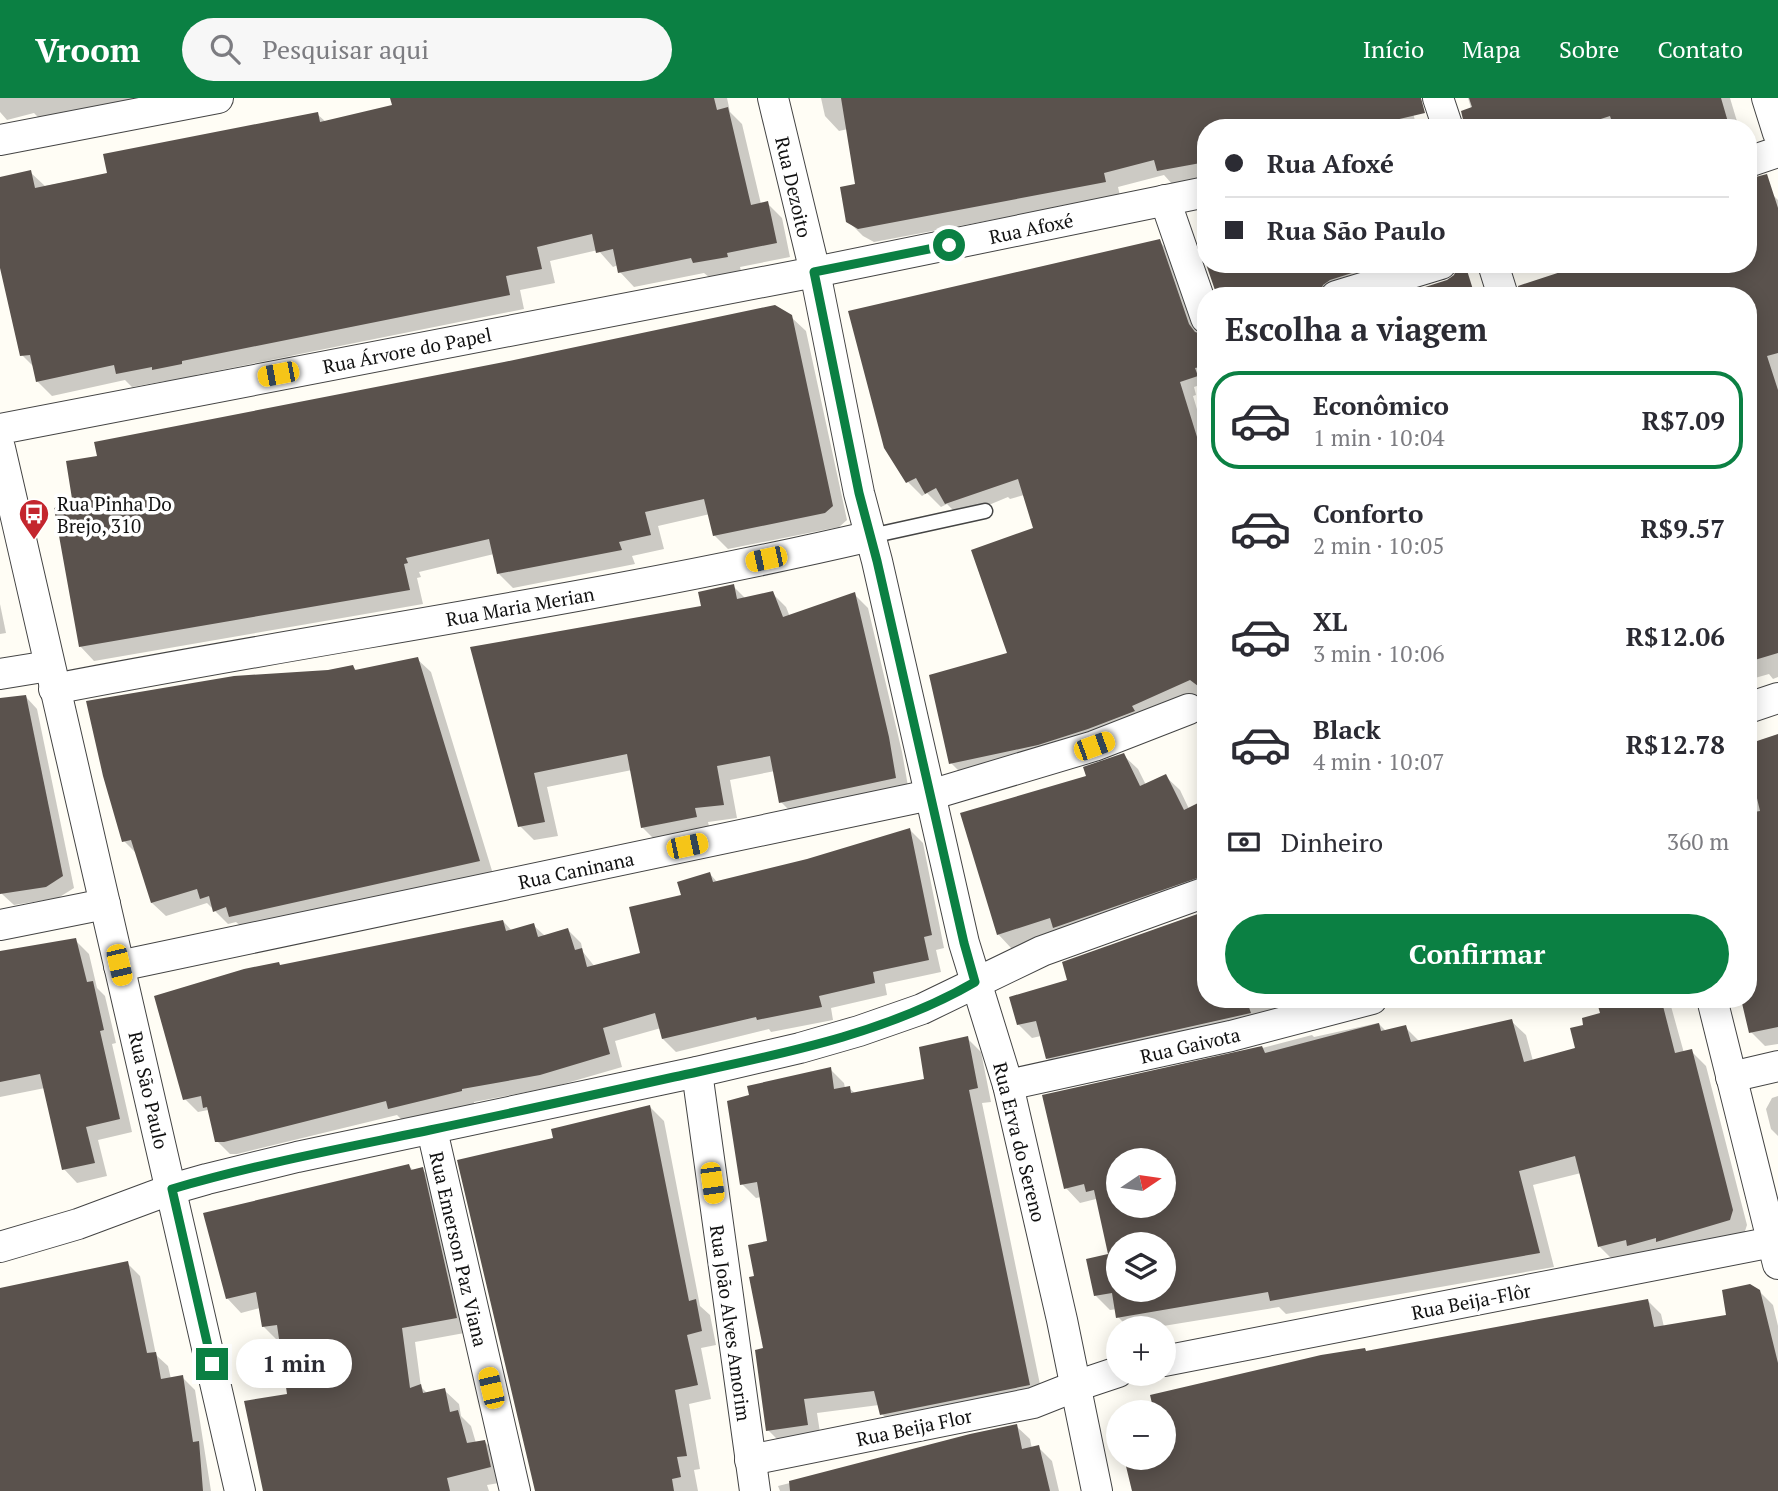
<!DOCTYPE html>
<html lang="pt">
<head>
<meta charset="utf-8">
<style>
  :root { --surface:#fff; --page:#f7f7f7; --text:#2b2b33; --muted:#7c7c81; --line:#e1e1e2; --accent:#0b8043 }
  body { margin:0; font-family:"PT Serif",serif; background:var(--page); color:var(--text); height:100vh; display:flex; flex-direction:column; font-size:26px; white-space:nowrap }
  * { box-sizing:border-box; margin:0 }
  p { font-size:23px; color:var(--muted) }
  .icon { flex:none; width:38px; height:38px; fill:none; stroke:currentColor; stroke-width:2; stroke-linecap:round; stroke-linejoin:round }
  .map { position:relative; flex:1; overflow:hidden }
  .drawer { position:absolute; left:1197px; top:189px; width:560px; height:721px; display:flex; flex-direction:column; background:var(--surface); border-radius:28px; box-shadow:0 4px 18px #0003 }
  .drawer>* { flex:none }
  .top-card { position:absolute; left:1197px; top:21px; width:560px; height:154px; border-radius:28px; box-shadow:0 4px 18px #0003; display:grid; align-content:center; height:154px; padding:0 28px; background:var(--surface) }
  .needle { width:46px; rotate:77deg }
  .fabs { position:absolute; left:1106px; top:1050px; display:grid; gap:14px }
  .fabs a { display:grid; place-items:center; width:70px; height:70px; border-radius:50%; background:var(--surface); box-shadow:0 4px 18px #0003; font-size:35px }
  .end { position:absolute; width:32px; height:32px; margin:-16px; border:9px solid #0b8043; background:#fff; box-shadow:0 0 0 4px #fff }
  .from { border-radius:50% }
  .bubble { position:absolute; height:49px; border-radius:24px; background:var(--surface); box-shadow:0 4px 18px #0003; font-size:23px; font-weight:800; line-height:49px; text-align:center }
  .car { position:absolute; width:21px; height:42px; margin:-21px -10px; border-radius:9px; box-shadow:0 0 5px 2px #0007; background:linear-gradient(#f5c518 24%,#345 0 40%,#f5c518 0 76%,#345 0 86%,#f5c518 0) }
  .top-card b { display:flex; align-items:center; gap:24px; height:66px; font-size:26px }
  .top-card b+b { border-top:2px solid var(--line) }
  .top-card i { width:18px; height:18px; background:var(--text) }
  ul { padding:0; list-style:none }
  li { display:flex; align-items:center; gap:21px; height:98px; margin:0 14px 10px; padding:0 14px; border:4px solid transparent; border-radius:28px }
  li div { flex:1 }
  li b { display:block; font-size:26px }
  li em { font-style:normal; font-weight:800 }
  li.selected { border-color:var(--accent) }
  li>.icon { width:63px; height:63px; stroke-width:1.5 }
  h2 { padding:0 28px; font-size:32px; line-height:84px }
  .pay { display:flex; align-items:center; gap:18px; height:77px; padding:0 28px; font-size:26px }
  .pay p { margin-inline-start:auto }
  .cta { display:flex; gap:14px; margin-top:auto; padding:14px 28px }
  .cta a { flex:1; height:80px; border-radius:42px; background:var(--accent); color:#fff; font-size:28px; font-weight:800; line-height:80px; text-align:center }
  header { display:flex; align-items:center; gap:42px; box-sizing:border-box; height:98px; padding:0 35px; background:var(--accent); color:#fff }
  header strong { font-size:33px }
  nav { display:flex; gap:38px; margin-inline-start:auto; font-size:24px }
  .search { width:490px; height:63px; background:var(--page); display:flex; align-items:center; gap:18px; box-sizing:border-box; padding:0 24px; border-radius:38px; color:var(--muted); font-size:26px }
  .map>svg:first-child { display:block }
</style>
</head>
<body>
<header>
<strong>Vroom</strong>
<div class="search"><svg class="icon" aria-label="search" viewBox="0 0 24 24"><circle cx="10" cy="10" r="6"/><path d="M15 15l6 6"/></svg>Pesquisar aqui</div>
<nav><a>Início</a><a>Mapa</a><a>Sobre</a><a>Contato</a></nav>
</header>
<div class="map">
<svg width="1778" height="1393" viewBox="0 0 1778 1393">
  <rect width="100%" height="100%" fill="#fffdf5"/>
  <g fill="#0003" fill-rule="evenodd">
    <polygon points="0,0 144,0 40,21 34,15 7,22 0,14"/>
    <polygon points="396,0 727,0 730,14 742,26 761,106 767,105 782,120 790,159 740,169 741,173 709,179 704,175 634,189 620,174 618,167 613,169 598,152 550,163 555,185 520,192 524,211 196,277 196,280 169,286 165,283 132,289 125,282 52,298 37,283 35,270 22,257 0,164 0,80 30,74 45,88 110,76 317,16 326,24 394,8"/>
    <polygon points="821,0 1409,0 1417,30 1206,30 1206,81 1173,87 1164,77 1118,89 1120,98 874,144 863,138 848,123 857,88 848,31 839,33 825,18"/>
    <polygon points="1468,0 1730,0 1739,30 1477,30"/>
    <polygon points="1764,88 1778,102 1778,579 1773,581 1769,576 1748,582 1748,166"/>
    <polygon points="1206,133 1206,161 1197,136"/>
    <polygon points="1159,143 1173,157 1203,242 1196,253 1206,278 1206,285 1194,289 1196,297 1193,298 1206,341 1206,595 1145,623 965,679 951,665 1009,556 1035,431 1024,397 1010,401 1008,399 960,419 947,406 941,409 927,395 922,398 908,384"/>
    <polygon points="1208,166 1439,166 1341,198 1219,198"/>
    <polygon points="791,219 806,233 847,422 839,429 728,451 714,437 710,416 658,428 664,451 632,458 635,466 513,490 499,476 494,456 419,474 421,479 417,480 423,506 94,563 80,548"/>
    <polygon points="733,488 746,501 772,495 786,509 790,519 854,496 868,510 902,654 909,694 795,718 781,704 775,673 730,682 737,720 708,724 710,733 656,743 642,729 632,672 547,689 558,738 534,742 520,728 472,550 703,510"/>
    <polygon points="0,506 6,535 0,536"/>
    <polygon points="417,561 431,574 493,776 244,831 236,824 228,826 207,805 166,818 152,805 138,757 124,743 328,573 353,569 357,573"/>
    <polygon points="26,599 37,611 74,790 58,800 14,807 2,796 0,785 0,602"/>
    <polygon points="1778,639 1778,946 1765,948 1751,934 1748,901 1748,648"/>
    <polygon points="1123,657 1138,671 1146,687 1165,678 1180,692 1189,711 1206,703 1206,785 1012,851 998,836 1088,679"/>
    <polygon points="910,732 923,745 944,850 936,852 941,874 885,886 887,897 831,910 833,922 771,934 769,931 676,954 663,941 661,930 615,943 622,969 553,989 474,1004 474,1006 403,1023 397,1017 237,1056 230,1056 217,1043 208,1012 198,1014 185,1001 281,869 503,823 512,833 533,827 545,838 568,832 581,845 583,854 595,869 642,856 683,798 710,776 718,785 807,763"/>
    <polygon points="75,842 89,856 97,890 105,898 116,945 112,946 132,1034 98,1042 107,1078 77,1085 64,1071 45,990 0,999 0,855"/>
    <polygon points="1069,883 1206,901 1342,901 1061,974 1047,960 1041,938 1032,940 1018,926"/>
    <path d="M1598 901H1669L1684 955 1691 953 1706 968 1747 1127 1744 1136 1614 1163 1600 1149 1581 1075 1533 1087 1554 1169 1286 1216 1279 1209 1151 1230H1129L1118 1219 1117 1211 1110 1212 1095 1197 1110 1158 1098 1103 1096 1101 1080 1105 1066 1090 1235 957 1312 937 1314 939 1378 925 1387 934 1405 929 1420 944 1511 923 1526 937 1533 963 1577 952 1585 928 1602 916ZM1118 1062H1164V1108H1118ZM1118 1146H1164V1192H1118Z"/>
    <polygon points="967,940 981,954 991,1004 982,1005 1043,1301 896,1331 882,1316 879,1307 817,1315 821,1341 782,1346 768,1332 765,1252 756,1179 769,1144 761,1099 756,1100 742,1086 830,971 844,985 845,990 849,990 856,996 926,983"/>
    <polygon points="1778,998 1778,1038 1771,1031 1766,1011 1772,1000"/>
    <polygon points="650,1009 664,1023 700,1208 710,1217 716,1247 701,1250 711,1301 689,1306 700,1371 694,1372 698,1393 536,1393 555,1042"/>
    <polygon points="409,1068 414,1073 422,1071 436,1086 470,1234 415,1244 421,1289 428,1296 444,1292 459,1306 461,1318 471,1328 476,1345 485,1344 499,1358 505,1384 487,1387 489,1393 265,1393 289,1297 281,1242 278,1243 263,1228 260,1210 241,1215 227,1200"/>
    <polygon points="127,1165 140,1178 156,1257 168,1268 171,1281 182,1279 195,1292 211,1393 0,1393 0,1192"/>
    <polygon points="1759,1193 1773,1207 1778,1228 1778,1393 1134,1393 1126,1360 1164,1360 1164,1314 1156,1314 1152,1298 1366,1254 1648,1203 1661,1216 1664,1229 1728,1218"/>
    <polygon points="1016,1328 1030,1341 1032,1351 1038,1349 1052,1363 1059,1393 780,1393 778,1388"/>
  </g>
  <g fill="#5a524d" fill-rule="evenodd">
    <polygon points="390,0 714,0 717,12 728,9 751,107 768,103 777,145 727,155 728,159 693,165 691,160 618,175 613,151 596,155 592,136 537,149 542,171 506,178 510,197 182,263 182,266 152,272 152,269 116,276 114,267 36,284 30,257 20,258 0,170 0,79 31,72 35,90 107,75 103,56 318,14 320,24 392,7"/>
    <polygon points="841,0 1421,0 1425,15 1361,30 1206,30 1206,64 1157,73 1154,62 1104,75 1106,84 858,131 846,124 840,89 855,86"/>
    <polygon points="1469,0 1721,0 1728,24 1708,30 1614,30 1610,18 1573,30 1465,30 1461,13 1472,9"/>
    <polygon points="1767,76 1778,110 1778,255 1767,258 1778,292 1778,555 1748,564 1748,198 1520,198 1518,188 1585,166 1748,166 1748,81"/>
    <polygon points="1160,141 1189,226 1195,234 1206,237 1206,268 1195,270 1198,278 1180,284 1206,368 1206,594 1190,582 1132,608 1135,613 1088,631 1038,647 949,666 929,577 1007,555 971,452 1033,430 1018,381 945,406 936,390 925,396 916,380 906,385 884,350 848,213"/>
    <polygon points="1206,166 1380,166 1330,182 1323,187 1319,198 1217,198"/>
    <polygon points="1458,166 1465,166 1475,198 1397,198 1447,182 1454,177"/>
    <polygon points="775,207 792,217 833,408 825,415 713,438 704,401 645,414 651,437 619,444 622,452 497,476 489,441 406,460 408,465 404,466 410,492 79,549 54,410 73,407 66,363 97,358 94,344 504,264"/>
    <polygon points="734,486 737,501 773,493 783,519 855,494 889,639 896,680 779,705 770,658 717,668 724,707 695,710 697,719 641,730 627,656 534,675 545,724 518,729 470,549 701,508 698,494"/>
    <polygon points="418,559 480,763 229,819 226,809 213,814 209,798 200,801 197,791 151,805 131,742 122,744 103,678 86,603 234,578 328,572 353,567 355,572"/>
    <polygon points="26,597 63,778 46,789 0,796 0,600"/>
    <polygon points="1778,636 1778,929 1749,935 1741,901 1748,901 1748,787 1755,785 1748,756 1748,715 1760,713 1748,662 1748,646"/>
    <polygon points="1124,655 1140,688 1166,676 1184,712 1206,701 1206,777 1053,830 1050,820 997,837 960,715 1086,678 1083,669"/>
    <polygon points="910,730 932,837 924,839 929,862 873,874 875,885 819,898 822,909 757,922 756,919 662,941 655,915 603,930 610,956 540,977 462,991 462,993 388,1011 386,1003 224,1044 215,1044 207,1009 203,1010 201,998 183,1002 154,898 244,871 279,864 280,867 503,822 506,833 534,825 538,839 568,830 575,852 582,850 587,869 640,855 629,809 681,797 677,784 710,774 713,784 807,761"/>
    <polygon points="1206,813 1206,901 1246,901 1251,915 1046,961 1036,923 1017,927 1009,899 1067,882 1062,864"/>
    <polygon points="76,840 87,884 93,883 104,932 100,933 120,1021 86,1029 95,1065 62,1072 40,976 0,984 0,853"/>
    <path d="M1596 901H1658L1660 909 1663 908 1675 955 1692 951 1733 1112 1730 1122 1656 1144V1140L1627 1148 1626 1142 1598 1149 1575 1058 1519 1073 1540 1155 1270 1203 1268 1194 1116 1220 1112 1195 1094 1198 1086 1161 1108 1156 1094 1092 1086 1094 1084 1086 1064 1091 1042 997 1262 948 1265 955 1379 925 1381 933 1406 927 1411 944 1512 921 1524 964 1575 950 1570 930 1583 927 1582 920 1600 915ZM1118 1062H1164V1108H1118ZM1118 1146H1164V1192H1118Z"/>
    <polygon points="968,938 978,990 969,992 1030,1287 880,1317 874,1293 804,1301 808,1327 766,1333 755,1252 763,1250 749,1179 754,1178 748,1147 767,1143 757,1084 740,1087 727,1003 749,997 747,988 831,969 834,991 850,988 851,995 924,981 919,949"/>
    <polygon points="650,1007 689,1203 696,1201 702,1233 687,1237 698,1287 675,1292 687,1358 677,1359 681,1379 672,1381 674,1393 535,1393 457,1062 553,1040 551,1031"/>
    <polygon points="409,1066 411,1072 423,1069 457,1220 402,1230 410,1290 421,1286 423,1295 445,1290 450,1314 458,1312 467,1345 485,1342 491,1369 447,1380 450,1393 263,1393 244,1303 287,1296 277,1227 262,1229 256,1194 226,1201 203,1115"/>
    <polygon points="128,1163 147,1255 156,1254 161,1281 183,1277 193,1344 199,1343 203,1393 0,1393 0,1190"/>
    <polygon points="1750,1186 1760,1192 1778,1265 1778,1393 1132,1393 1124,1360 1167,1360 1164,1347 1164,1314 1154,1314 1150,1297 1321,1257 1365,1250 1366,1253 1648,1201 1654,1229 1726,1217 1722,1192"/>
    <polygon points="1017,1326 1022,1351 1039,1347 1050,1393 790,1393 789,1383 970,1336"/>
  </g>
  <g fill="none" stroke-linecap="round" stroke-linejoin="round">
    <g stroke="#444" stroke-width="17">
      <polyline id="lane" points="871,438 985,413"/>
    </g>
    <g stroke="#444" stroke-width="32">
      <g id="street">
        <polyline points="773,0 815,174 859,395 877,463 964,845 1008,987 1062,1222 1097,1393"/>
        <polyline points="1438,0 1448,30"/>
        <polyline points="1767,0 1778,35"/>
        <polyline points="0,42 218,0"/>
        <polyline points="1748,64 1778,54"/>
        <polyline points="1165,102 1206,220"/>
        <polyline points="1493,166 1503,198"/>
        <polyline points="1336,198 1441,166"/>
        <polyline points="0,331 815,174 1206,94"/>
        <polyline points="0,350 240,1393"/>
        <polyline points="0,576 49,568"/>
        <path d="M54 591C326 538 601 501 871 438"/>
        <polyline points="1748,610 1778,600"/>
        <polyline points="0,827 105,806"/>
        <polyline points="119,868 930,697 1094,648 1189,611"/>
        <polyline points="1712,901 1778,1166"/>
        <polyline points="697,974 755,1393"/>
        <polyline points="1731,979 1778,968"/>
        <polyline points="1008,987 1231,938 1372,901"/>
        <polyline points="432,1032 515,1393"/>
        <polyline points="0,1149 78,1126 172,1091 207,1081 297,1059 697,974 800,950 859,933 922,911 1042,853 1206,794"/>
        <polyline points="1164,1263 1778,1143"/>
        <polyline points="750,1362 1033,1305 1076,1288 1118,1274"/>
      </g>
    </g>
    <use href="#lane" stroke="#fff" stroke-width="14"/>
    <use href="#street" stroke="#fff" stroke-width="30"/>
  </g>
  <g fill="none" stroke-linecap="round" stroke-linejoin="round">
    <path stroke="#0b8043" stroke-width="9" d="M212 1266 172 1091C257 1066 344 1050 430 1032 512 1015 593 997 674 979 775 957 884 937 975 884L964 845 877 463 859 395 814 174 949 147"/>
  </g>
  <defs>
    <g id="bus-pin" transform="scale(1.575)"><path d="M0 17L-7.5 6A9.5 9.5 0 1 1 7.5 6Z" fill="#c4262e" stroke="#fff"/><path d="M-5-6H5V4H4V6H2V4H-2V6H-4V4H-5ZM-3.5-4V0h7V-4ZM-3.5 1.2v1.5H-2V1.2ZM2 1.2v1.5H3.5V1.2Z" fill="#fff"/></g>
  </defs>
  <g fill-rule="evenodd">
    <use href="#bus-pin" x="34" y="416"/>
  </g>
  <g text-anchor="middle" dominant-baseline="central" stroke-width="7" stroke-linejoin="round" paint-order="stroke">
    <g font-size="19" fill="#111" stroke="#fff">
      <text transform="translate(794 89) rotate(77)">Rua Dezoito</text>
      <text transform="translate(1031 130) rotate(-12)">Rua Afoxé</text>
      <text transform="translate(407 252) rotate(-11)">Rua Árvore do Papel</text>
      <text transform="translate(520 508) rotate(-10)">Rua Maria Merian</text>
      <text transform="translate(576 772) rotate(-12)">Rua Caninana</text>
      <text transform="translate(1190 947) rotate(-13)">Rua Gaivota</text>
      <text transform="translate(149 992) rotate(77)">Rua São Paulo</text>
      <text transform="translate(1020 1044) rotate(76)">Rua Erva do Sereno</text>
      <text transform="translate(459 1151) rotate(77)">Rua Emerson Paz Viana</text>
      <text transform="translate(1471 1203) rotate(-11)">Rua Beija-Flôr</text>
      <text transform="translate(731 1225) rotate(82)">Rua João Alves Amorim</text>
      <text transform="translate(914 1329) rotate(-12)">Rua Beija Flor</text>
    </g>
    <g font-size="19" fill="#111" stroke="#fff" text-anchor="start">
      <text x="57" y="405">Rua Pinha Do<tspan x="57" dy="22">Brejo, 310</tspan></text>
    </g>
  </g>
</svg>
<div class="fabs">
<a><svg class="needle" viewBox="-14 -14 28 28"><path d="M0-13l5 13h-10z" fill="#e53935"/><path d="M0 13l5-13h-10z" fill="#7c7c81"/></svg></a>
<a><svg class="icon" aria-label="layers" viewBox="0 0 24 24"><path d="M12 4l9 5-9 5-9-5zM3 14l9 5 9-5"/></svg></a>
<a>+</a>
<a>−</a>
</div>
<i class="end from" style="left:949px;top:147px"></i>
<i class="end" style="left:212px;top:1266px"></i>
<div class="bubble" style="left:236px;top:1241px;width:116px">1 min</div>
<i class="car" style="left:278px;top:276px;rotate:259deg"></i>
<i class="car" style="left:766px;top:461px;rotate:258deg"></i>
<i class="car" style="left:1094px;top:648px;rotate:70deg"></i>
<i class="car" style="left:687px;top:748px;rotate:78deg"></i>
<i class="car" style="left:119px;top:867px;rotate:167deg"></i>
<i class="car" style="left:712px;top:1085px;rotate:172deg"></i>
<i class="car" style="left:491px;top:1290px;rotate:347deg"></i>
<div class="top-card">
<b><i class="from"></i>Rua Afoxé</b>
<b><i></i>Rua São Paulo</b>
</div>
<section class="drawer">
<h2>Escolha a viagem</h2>
<ul>
<li class="selected"><svg class="icon" aria-label="car" viewBox="0 0 24 24"><path d="M5 17H2v-5l4-1 3-4h7l3 4 3 1v5h-3M9 17h6M6 11h13"/><circle cx="7" cy="17" r="2"/><circle cx="17" cy="17" r="2"/></svg><div><b>Econômico</b><p>1 min · 10:04</p></div><em>R$7.09</em></li>
<li><svg class="icon" aria-label="car" viewBox="0 0 24 24"><path d="M5 17H2v-5l4-1 3-4h7l3 4 3 1v5h-3M9 17h6M6 11h13"/><circle cx="7" cy="17" r="2"/><circle cx="17" cy="17" r="2"/></svg><div><b>Conforto</b><p>2 min · 10:05</p></div><em>R$9.57</em></li>
<li><svg class="icon" aria-label="car" viewBox="0 0 24 24"><path d="M5 17H2v-5l4-1 3-4h7l3 4 3 1v5h-3M9 17h6M6 11h13"/><circle cx="7" cy="17" r="2"/><circle cx="17" cy="17" r="2"/></svg><div><b>XL</b><p>3 min · 10:06</p></div><em>R$12.06</em></li>
<li><svg class="icon" aria-label="car" viewBox="0 0 24 24"><path d="M5 17H2v-5l4-1 3-4h7l3 4 3 1v5h-3M9 17h6M6 11h13"/><circle cx="7" cy="17" r="2"/><circle cx="17" cy="17" r="2"/></svg><div><b>Black</b><p>4 min · 10:07</p></div><em>R$12.78</em></li>
</ul>
<div class="pay"><svg class="icon" aria-label="cash" viewBox="0 0 24 24"><path d="M3 7h18v10H3z"/><circle cx="12" cy="12" r="2"/></svg>Dinheiro<p>360 m</p></div>
<div class="cta"><a>Confirmar</a></div>
</section>
</div>
</body>
</html>
